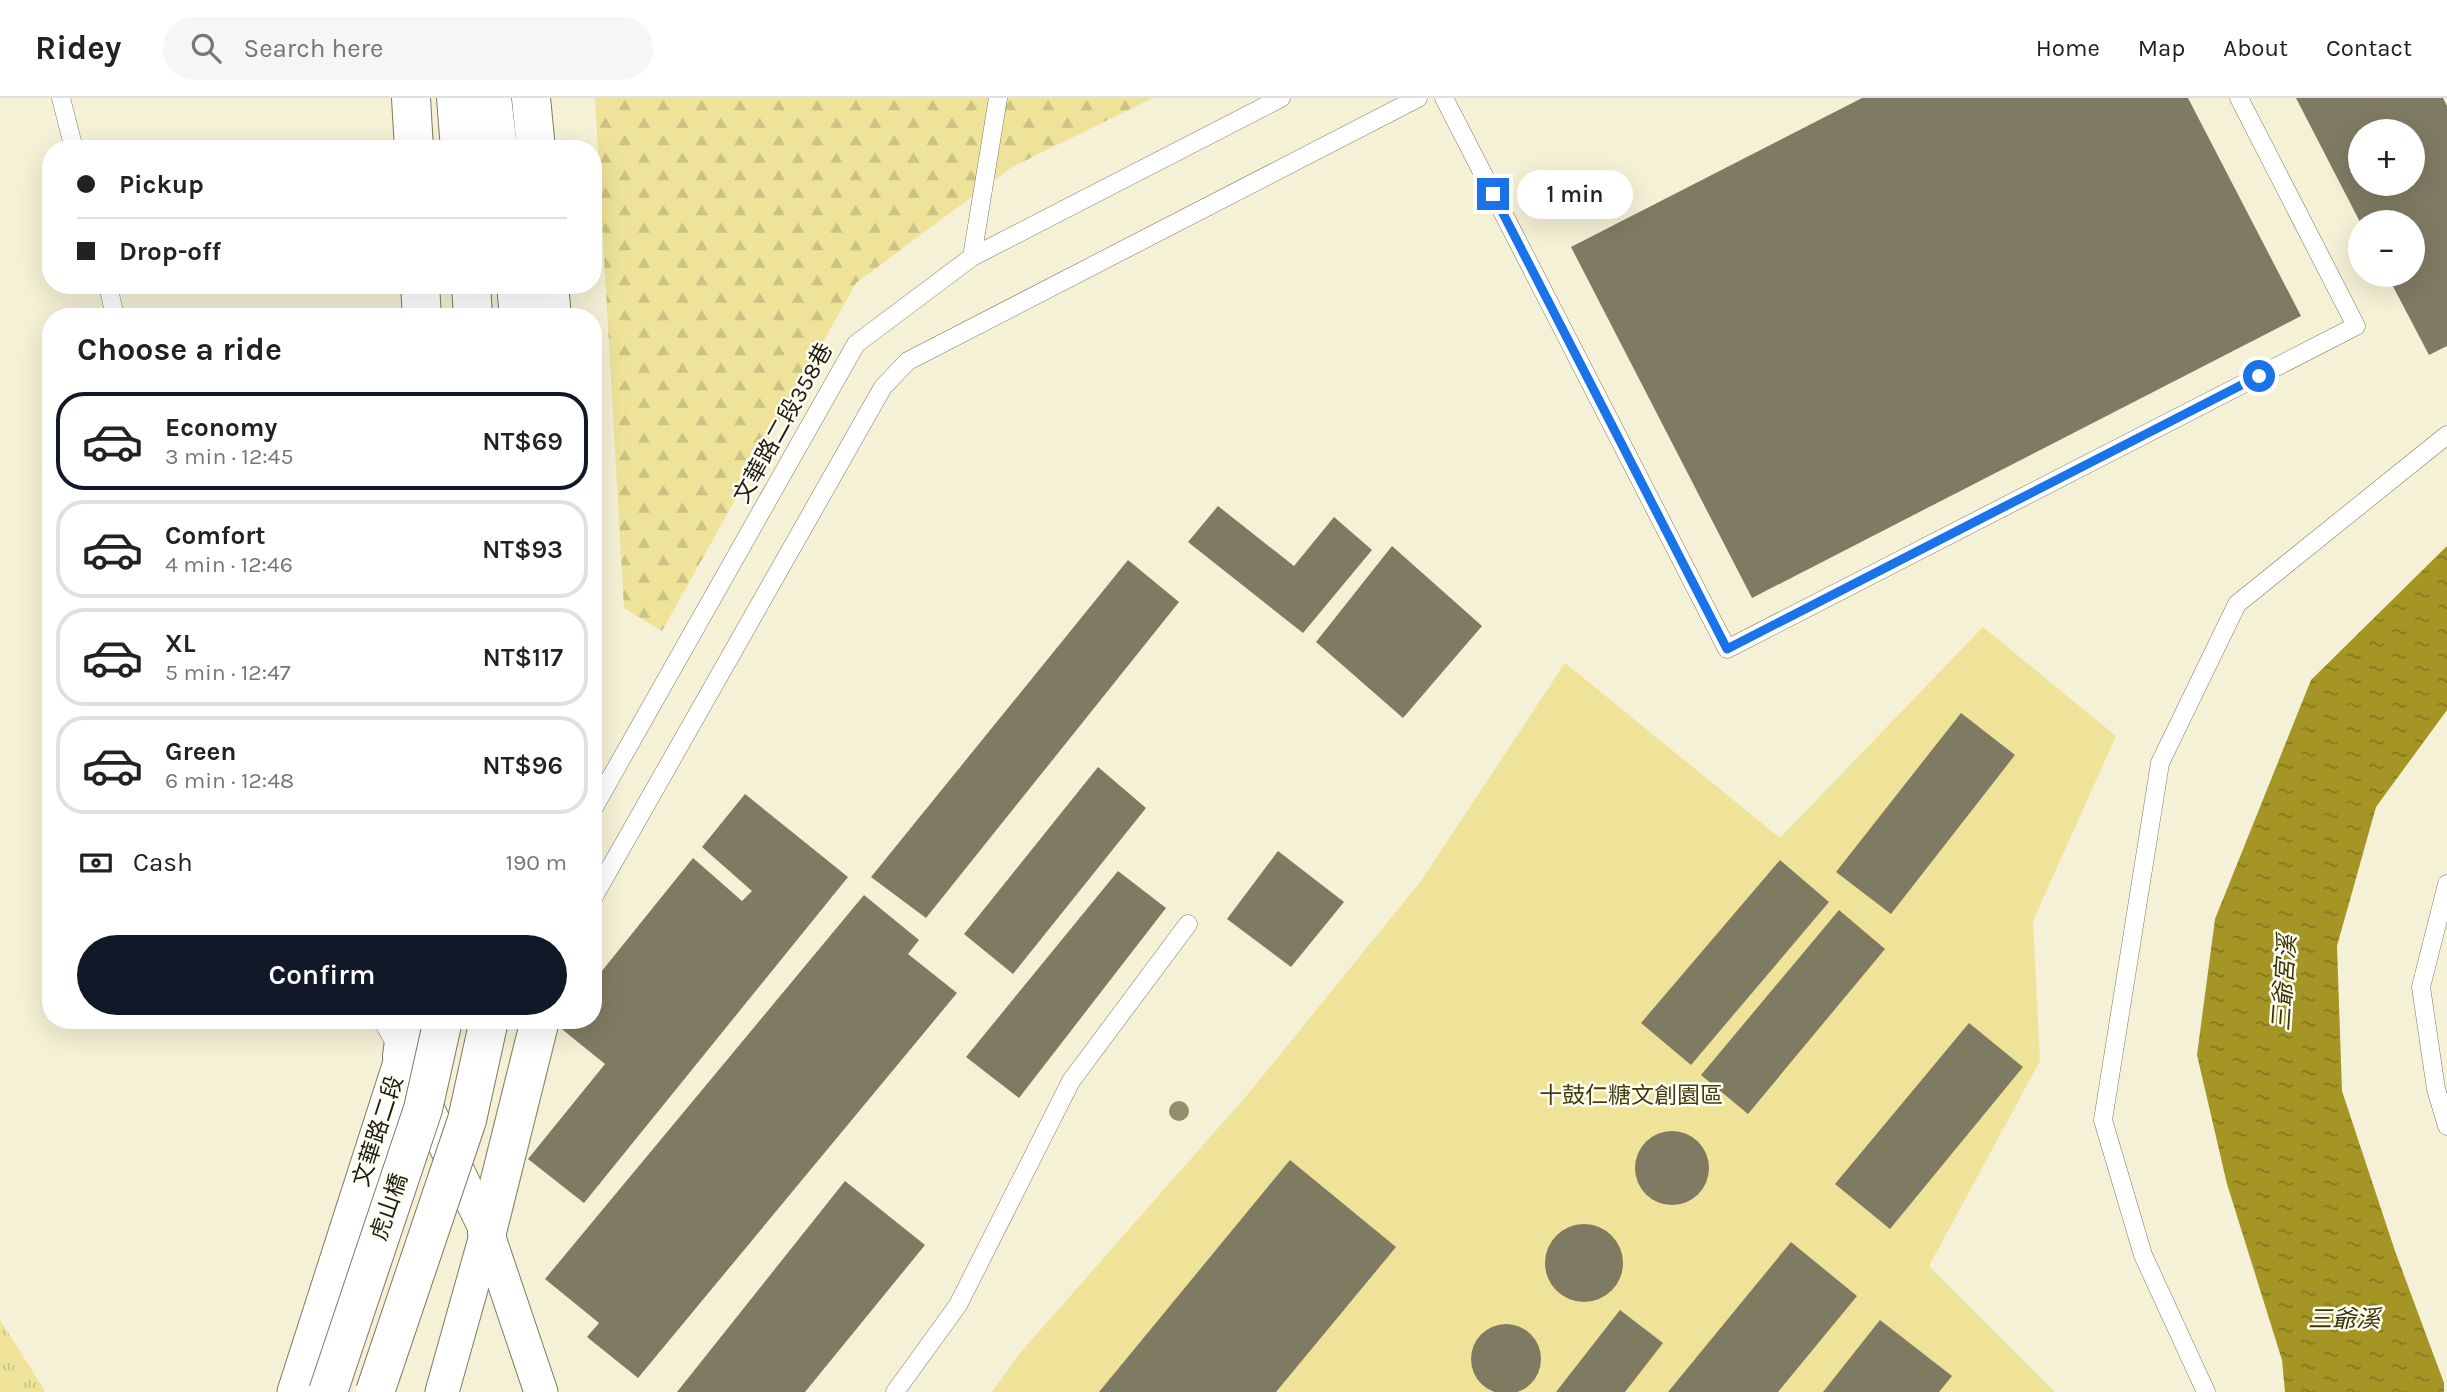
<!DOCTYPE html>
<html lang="en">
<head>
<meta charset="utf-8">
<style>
  :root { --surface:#fff; --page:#f6f6f6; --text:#222; --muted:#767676; --line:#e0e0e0; --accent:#111827 }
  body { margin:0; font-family:Karla,"Noto Sans TC",sans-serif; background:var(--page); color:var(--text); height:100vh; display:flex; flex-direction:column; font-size:26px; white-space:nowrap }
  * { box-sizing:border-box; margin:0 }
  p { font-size:23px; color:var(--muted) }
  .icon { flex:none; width:38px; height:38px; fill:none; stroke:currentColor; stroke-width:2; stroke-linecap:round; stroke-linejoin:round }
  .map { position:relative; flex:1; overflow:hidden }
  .sheet { position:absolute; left:42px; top:210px; width:560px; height:721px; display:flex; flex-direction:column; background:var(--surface); border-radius:28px; box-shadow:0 7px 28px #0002 }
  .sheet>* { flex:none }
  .hud { position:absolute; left:42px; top:42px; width:560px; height:154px; border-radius:28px; box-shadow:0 7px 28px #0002; display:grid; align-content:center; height:154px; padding:0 35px; background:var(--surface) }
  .tools { position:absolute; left:2348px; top:21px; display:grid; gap:14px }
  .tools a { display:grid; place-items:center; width:77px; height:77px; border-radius:50%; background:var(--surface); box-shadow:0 7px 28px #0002; font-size:35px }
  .end { position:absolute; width:32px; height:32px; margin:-16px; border:9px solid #1a73e8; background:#fff; box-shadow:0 0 0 4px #fff }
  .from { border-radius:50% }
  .bubble { position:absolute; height:49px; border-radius:24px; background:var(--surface); box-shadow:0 7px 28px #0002; font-size:23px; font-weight:600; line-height:49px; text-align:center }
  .hud b { display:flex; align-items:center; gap:24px; height:66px; font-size:26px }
  .hud b+b { border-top:2px solid var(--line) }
  .hud i { width:18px; height:18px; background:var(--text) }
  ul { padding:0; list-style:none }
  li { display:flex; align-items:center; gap:21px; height:98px; margin:0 14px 10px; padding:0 21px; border:4px solid var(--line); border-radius:28px }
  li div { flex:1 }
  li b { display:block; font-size:26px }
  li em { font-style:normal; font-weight:600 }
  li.on { border-color:var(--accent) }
  li>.icon { width:63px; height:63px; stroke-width:1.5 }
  h2 { padding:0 35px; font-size:32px; line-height:84px }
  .pay { display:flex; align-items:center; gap:18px; height:77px; padding:0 35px; font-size:26px }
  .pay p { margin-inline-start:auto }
  .action { display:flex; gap:14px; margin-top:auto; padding:14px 35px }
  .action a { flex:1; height:80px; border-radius:42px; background:var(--accent); color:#fff; font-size:28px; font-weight:600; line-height:80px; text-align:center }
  header { display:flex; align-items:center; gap:42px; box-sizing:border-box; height:98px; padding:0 35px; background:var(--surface); border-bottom:2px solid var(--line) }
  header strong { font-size:33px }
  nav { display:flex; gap:38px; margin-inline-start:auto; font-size:24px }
  .search { width:490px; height:63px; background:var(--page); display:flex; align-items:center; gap:18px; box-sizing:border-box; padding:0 24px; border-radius:38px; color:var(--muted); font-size:26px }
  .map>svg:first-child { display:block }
</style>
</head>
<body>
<header>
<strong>Ridey</strong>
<div class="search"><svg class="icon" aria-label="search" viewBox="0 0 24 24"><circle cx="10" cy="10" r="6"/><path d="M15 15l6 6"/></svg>Search here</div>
<nav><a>Home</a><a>Map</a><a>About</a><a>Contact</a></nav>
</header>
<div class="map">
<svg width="2447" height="1294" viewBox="0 0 2447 1294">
  <defs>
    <pattern id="grass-tufts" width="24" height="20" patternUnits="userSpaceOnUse" patternTransform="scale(1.75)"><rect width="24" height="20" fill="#eee399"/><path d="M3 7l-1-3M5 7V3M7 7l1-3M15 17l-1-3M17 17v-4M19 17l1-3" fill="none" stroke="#ccc283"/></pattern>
    <pattern id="forest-firs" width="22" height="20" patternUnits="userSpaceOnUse" patternTransform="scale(1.75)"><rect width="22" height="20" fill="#eee399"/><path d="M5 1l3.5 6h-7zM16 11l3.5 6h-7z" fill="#ccc283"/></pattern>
    <pattern id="water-ripples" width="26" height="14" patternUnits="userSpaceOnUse" patternTransform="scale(1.75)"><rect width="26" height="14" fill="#a49525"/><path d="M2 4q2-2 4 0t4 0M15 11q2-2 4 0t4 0" fill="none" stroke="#85791f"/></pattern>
  </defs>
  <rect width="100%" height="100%" fill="#f5f1d6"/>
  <polygon fill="url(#grass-tufts)" points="0,1222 40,1285 45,1294 0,1294"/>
  <polygon fill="url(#forest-firs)" points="595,0 1153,0 1012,69 856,185 662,533 624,510"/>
  <polygon fill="#eee399" points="1983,529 2116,638 2033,823 2040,963 1929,1168 2055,1294 992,1294 1020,1255 1248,996 1421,783 1565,565 1780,740"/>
  <polygon fill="url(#water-ripples)" points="2447,448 2447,612 2376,709 2337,848 2342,993 2395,1153 2444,1285 2444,1294 2285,1294 2282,1262 2227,1086 2197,957 2215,821 2311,582"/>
  <g fill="#7f7b63" fill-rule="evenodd">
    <polygon points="1862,0 2188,0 2301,218 1752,500 1571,149"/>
    <path d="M2296 0H2443L2447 8V248L2429 257 2387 177H2413V124H2360ZM2361 33H2413V86H2361Z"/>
    <polygon points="1218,408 1294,468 1334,419 1372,452 1303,535 1188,444"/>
    <polygon points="1392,448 1482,528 1403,620 1316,544"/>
    <polygon points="1128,462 1179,504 926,820 871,779"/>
    <polygon points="1961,615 2015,657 1891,816 1836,774"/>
    <polygon points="1098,669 1146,710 1013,876 964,836"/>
    <polygon points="745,696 848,779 584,1105 528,1061 605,966 558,928 562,922 593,922 593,884 693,760 742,803 752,793 702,749"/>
    <polygon points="1278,753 1344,804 1291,869 1227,821"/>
    <polygon points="1780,762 1829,804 1691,967 1641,925"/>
    <polygon points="1118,773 1166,810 1019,1000 966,959"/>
    <polygon points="864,797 919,842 908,856 957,895 638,1280 587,1239 599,1225 545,1181"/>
    <polygon points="1839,812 1885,851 1748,1016 1701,977"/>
    <polygon points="1969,925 2023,969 1890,1131 1835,1086"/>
    <circle cx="1672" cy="1070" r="37"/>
    <polygon points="1290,1062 1396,1149 1276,1294 1099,1294"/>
    <polygon points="845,1083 925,1147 805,1294 677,1294"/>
    <circle cx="1584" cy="1165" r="39"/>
    <polygon points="1791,1144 1857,1198 1778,1294 1668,1294"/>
    <polygon points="1620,1212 1663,1245 1625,1294 1556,1294"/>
    <polygon points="1880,1222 1952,1278 1939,1294 1823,1294"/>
    <circle cx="1506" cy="1261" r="35"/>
  </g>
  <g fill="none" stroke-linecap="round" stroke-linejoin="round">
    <g stroke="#7d7a62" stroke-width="19">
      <g id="service">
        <polyline points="61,0 74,51"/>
        <polyline points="1444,0 1727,551 2356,228 2239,0"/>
        <polyline points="972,159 998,0"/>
        <polyline points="108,187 115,219"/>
        <polyline points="593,711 856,246 972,159 1281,0"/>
        <polyline points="2447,786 2421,889 2436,991 2447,1028"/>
        <polyline points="593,800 883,289 908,263 1418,0"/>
        <polyline points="382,922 397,949"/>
        <polyline points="895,1294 958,1207 1071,983 1188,826"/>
        <polyline points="2206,1294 2143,1157 2103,1022 2160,665 2237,506 2447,337"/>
      </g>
    </g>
    <g stroke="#7d7a62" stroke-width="35">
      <g id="minor">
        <polyline points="417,989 487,1134 541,1294"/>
        <polyline points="294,1294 402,958"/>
        <polyline points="442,1294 487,1134"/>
      </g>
    </g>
    <g stroke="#7d7a62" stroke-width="40">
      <g id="tertiary">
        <polyline points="411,0 414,51"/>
        <polyline points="456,0 460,51"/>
        <polyline points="492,0 498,51"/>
        <polyline points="531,0 536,51"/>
        <polyline points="420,187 422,219"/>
        <polyline points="471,187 473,219"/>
        <polyline points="516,187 519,219"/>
        <polyline points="549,187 552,219"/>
        <polyline points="402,958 407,922"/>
        <polyline points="487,1134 540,922"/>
      </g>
    </g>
    <use href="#service" stroke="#fff" stroke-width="18"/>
    <use href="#minor" stroke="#fff" stroke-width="33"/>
    <use href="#tertiary" stroke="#fff" stroke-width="38"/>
    <g stroke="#7d7a62" stroke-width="40" stroke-linecap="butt">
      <g id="tertiary-bridge">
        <polyline points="328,1294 423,1011 443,922"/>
        <polyline points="375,1294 467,1022 489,922"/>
      </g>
    </g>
    <use href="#tertiary-bridge" stroke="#fff" stroke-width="38"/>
  </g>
  <circle fill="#938e69" cx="1179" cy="1013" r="10"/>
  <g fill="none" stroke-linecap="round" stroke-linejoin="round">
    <polyline stroke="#1a73e8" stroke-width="9" points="1493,96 1727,551 2259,278"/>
  </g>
  <g text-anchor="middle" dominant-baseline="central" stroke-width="5" stroke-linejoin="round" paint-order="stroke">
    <g font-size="23" fill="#1e1c12" stroke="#fffef3">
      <text transform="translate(783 325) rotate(-61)">文華路二段358巷</text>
      <text transform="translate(378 1033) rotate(-72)">文華路二段</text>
      <text transform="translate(389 1109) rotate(-71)">虎山橋</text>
    </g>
    <g font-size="23" fill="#433d10" stroke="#fffef3">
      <text x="1631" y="997">十鼓仁糖文創園區</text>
    </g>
    <g font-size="24" font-style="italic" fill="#3b3506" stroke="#fffef3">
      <text transform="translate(2284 885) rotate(-86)">三爺宮溪</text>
      <text x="2344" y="1221">三爺溪</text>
    </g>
  </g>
</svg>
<div class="tools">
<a>+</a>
<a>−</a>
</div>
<i class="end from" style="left:2259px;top:278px"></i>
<i class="end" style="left:1493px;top:96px"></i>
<div class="bubble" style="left:1517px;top:72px;width:116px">1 min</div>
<div class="hud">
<b><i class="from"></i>Pickup</b>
<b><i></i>Drop-off</b>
</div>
<section class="sheet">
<h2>Choose a ride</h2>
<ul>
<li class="on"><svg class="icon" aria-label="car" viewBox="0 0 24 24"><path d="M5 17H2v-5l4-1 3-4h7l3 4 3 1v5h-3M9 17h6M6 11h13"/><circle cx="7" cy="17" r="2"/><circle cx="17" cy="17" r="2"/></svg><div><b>Economy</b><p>3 min · 12:45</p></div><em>NT$69</em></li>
<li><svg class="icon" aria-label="car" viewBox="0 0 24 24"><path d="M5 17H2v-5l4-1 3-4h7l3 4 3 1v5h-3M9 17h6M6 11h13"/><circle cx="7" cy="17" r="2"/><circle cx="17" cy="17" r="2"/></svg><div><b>Comfort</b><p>4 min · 12:46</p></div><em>NT$93</em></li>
<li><svg class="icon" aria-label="car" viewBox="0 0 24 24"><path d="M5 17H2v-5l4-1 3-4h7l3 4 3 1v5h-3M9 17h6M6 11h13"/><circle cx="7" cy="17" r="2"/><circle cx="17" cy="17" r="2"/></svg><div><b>XL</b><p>5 min · 12:47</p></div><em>NT$117</em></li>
<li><svg class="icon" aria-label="car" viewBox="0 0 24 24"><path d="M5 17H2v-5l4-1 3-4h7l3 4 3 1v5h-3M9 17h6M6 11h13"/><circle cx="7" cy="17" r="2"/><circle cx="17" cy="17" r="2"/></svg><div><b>Green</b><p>6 min · 12:48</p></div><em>NT$96</em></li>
</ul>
<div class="pay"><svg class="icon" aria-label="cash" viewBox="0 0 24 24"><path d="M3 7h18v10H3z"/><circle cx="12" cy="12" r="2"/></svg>Cash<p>190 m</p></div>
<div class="action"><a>Confirm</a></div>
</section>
</div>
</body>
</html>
